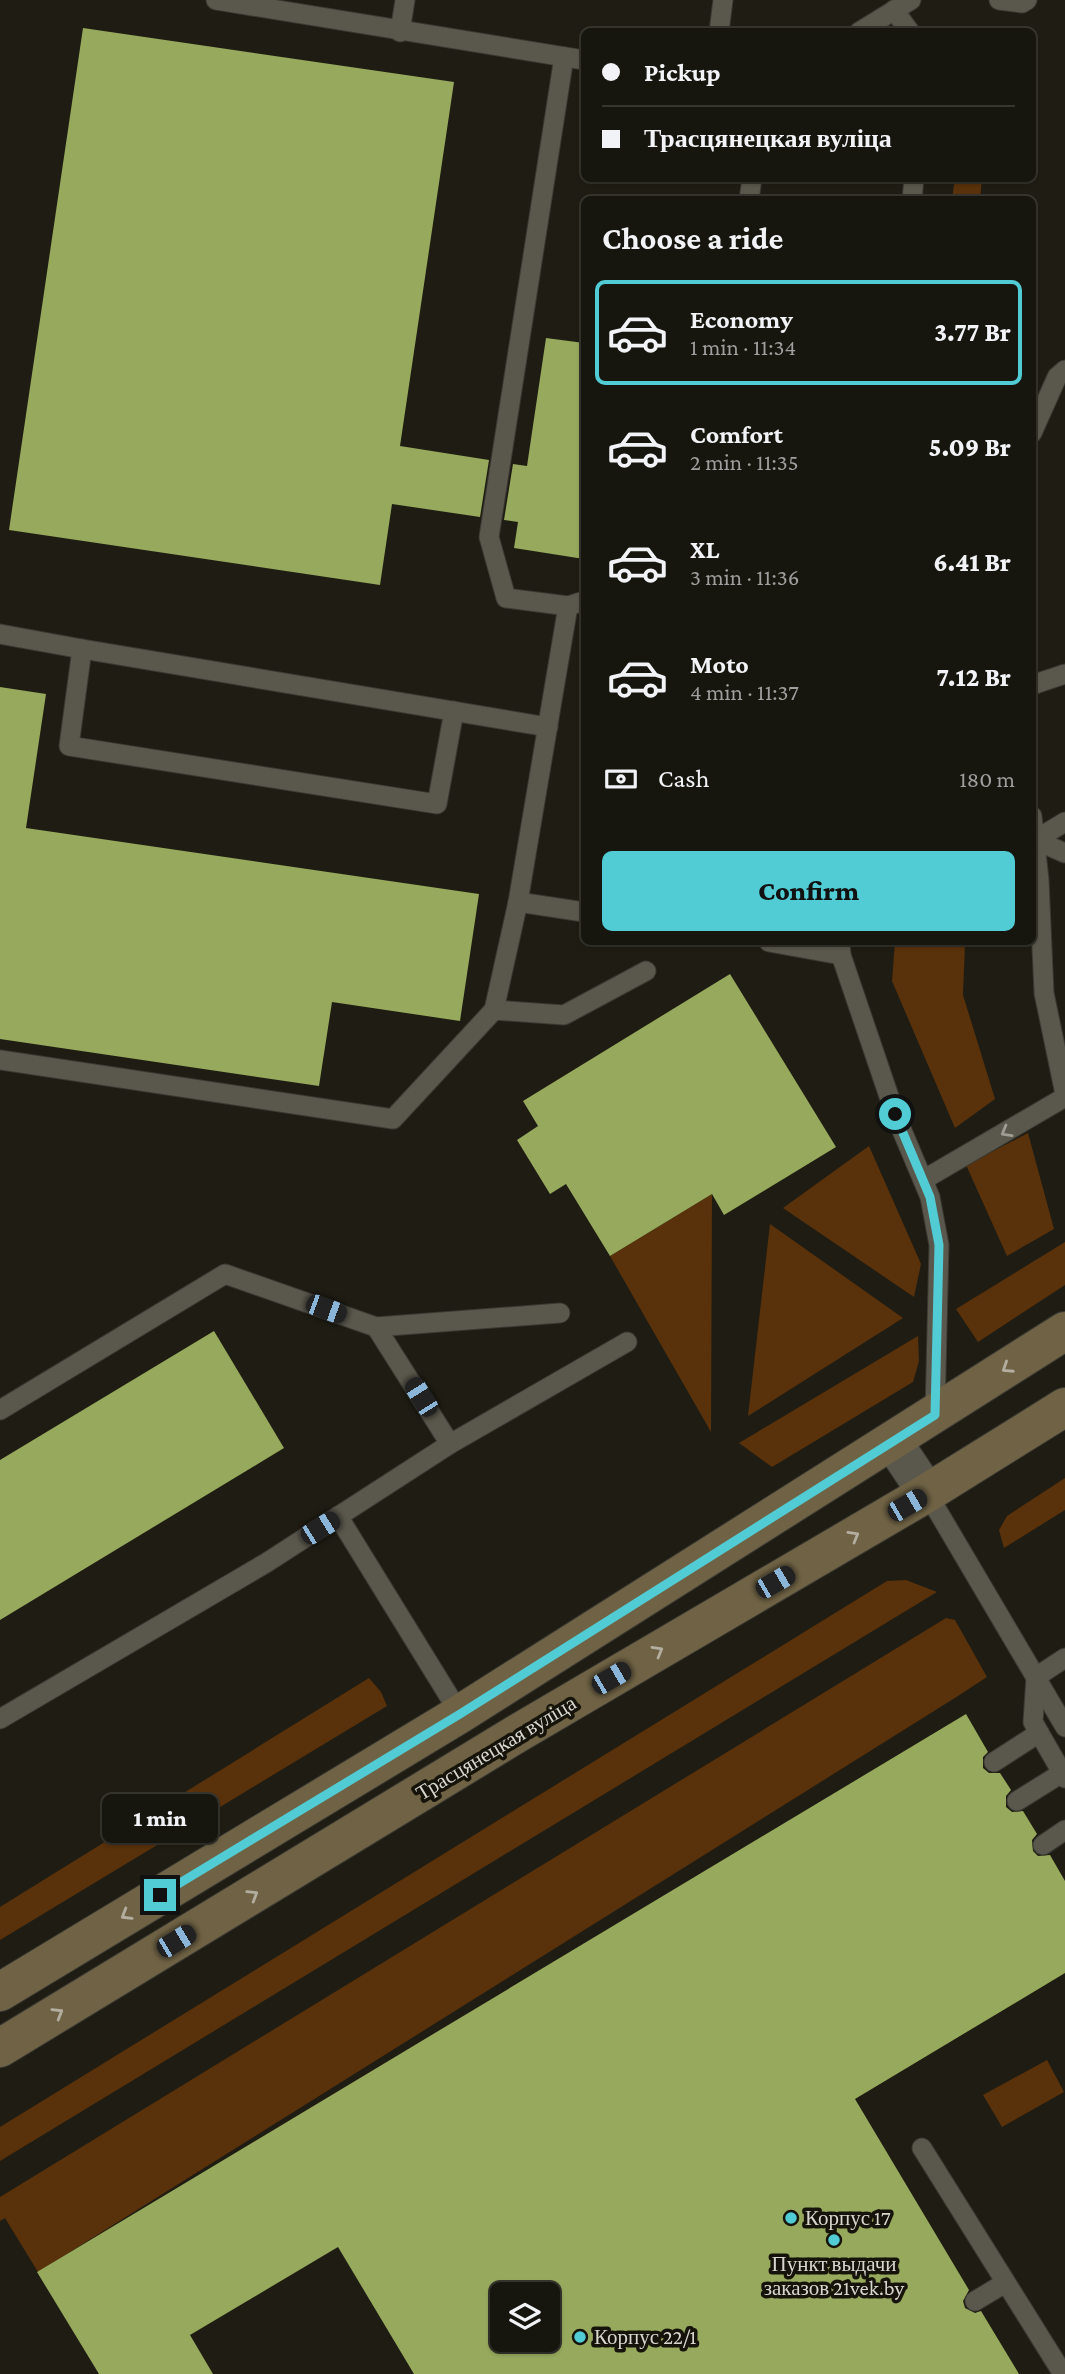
<!DOCTYPE html>
<html lang="en">
<head>
<meta charset="utf-8">
<style>
  :root { --surface:#17160e; --page:#24231c; --text:#f1f3f6; --muted:#9e9f9e; --line:#36352e; --accent:#51ccd5 }
  body { margin:0; font-family:"Crimson Pro",serif; background:var(--page); color:var(--text); height:100vh; display:flex; flex-direction:column; font-size:26px; white-space:nowrap }
  * { box-sizing:border-box; margin:0 }
  p { font-size:23px; color:var(--muted) }
  .icon { flex:none; width:38px; height:38px; fill:none; stroke:currentColor; stroke-width:2; stroke-linecap:round; stroke-linejoin:round }
  .map { position:relative; flex:1; overflow:hidden }
  .details { position:absolute; left:581px; top:196px; width:455px; height:749px; display:flex; flex-direction:column; background:var(--surface); border-radius:10px; box-shadow:0 2px 5px #0004,0 0 0 2px var(--line) }
  .details>* { flex:none }
  .guide { position:absolute; left:581px; top:28px; width:455px; height:154px; border-radius:10px; box-shadow:0 2px 5px #0004,0 0 0 2px var(--line); display:grid; align-content:center; height:154px; padding:0 21px; background:var(--surface) }
  .buttons { position:absolute; left:490px; top:2282px; display:grid; gap:14px }
  .buttons a { display:grid; place-items:center; width:70px; height:70px; border-radius:10px; background:var(--surface); box-shadow:0 2px 5px #0004,0 0 0 2px var(--line); font-size:35px }
  .end { position:absolute; width:32px; height:32px; margin:-16px; border:9px solid #51ccd5; background:#111; box-shadow:0 0 0 4px #111 }
  .from { border-radius:50% }
  .bubble { position:absolute; height:49px; border-radius:10px; background:var(--surface); box-shadow:0 2px 5px #0004,0 0 0 2px var(--line); font-size:23px; font-weight:800; line-height:49px; text-align:center }
  .car { position:absolute; width:21px; height:42px; margin:-21px -10px; border-radius:9px; box-shadow:0 0 5px 2px #0007; background:linear-gradient(#222 24%,#8ab4d8 0 40%,#222 0 76%,#8ab4d8 0 86%,#222 0) }
  .guide b { display:flex; align-items:center; gap:24px; height:66px; font-size:26px }
  .guide b+b { border-top:2px solid var(--line) }
  .guide i { width:18px; height:18px; background:var(--text) }
  ul { padding:0; list-style:none }
  li { display:flex; align-items:center; gap:21px; height:105px; margin:0 14px 10px; padding:0 7px; border:4px solid transparent; border-radius:10px }
  li div { flex:1 }
  li b { display:block; font-size:26px }
  li em { font-style:normal; font-weight:800 }
  li.on { border-color:var(--accent) }
  li>.icon { width:63px; height:63px; stroke-width:1.5 }
  h2 { padding:0 21px; font-size:32px; line-height:84px }
  .pay { display:flex; align-items:center; gap:18px; height:77px; padding:0 21px; font-size:26px }
  .pay p { margin-inline-start:auto }
  .action { display:flex; gap:14px; margin-top:auto; padding:14px 21px }
  .action a { flex:1; height:80px; border-radius:10px; background:var(--accent); color:#111; font-size:28px; font-weight:800; line-height:80px; text-align:center }
  .map>svg:first-child { display:block }
</style>
</head>
<body>
<div class="map">
<svg width="1065" height="2374" viewBox="0 0 1065 2374">
  <rect width="100%" height="100%" fill="#1f1d13"/>
  <g fill="#59310b">
    <polygon points="955,178 982,179 980,199 952,199"/>
    <polygon points="895,942 965,942 963,995 995,1099 955,1128 892,981"/>
    <polygon points="1028,1133 1054,1229 1007,1256 966,1165"/>
    <polygon points="869,1146 921,1264 914,1297 783,1208"/>
    <polygon points="712,1194 711,1432 610,1256"/>
    <polygon points="770,1224 903,1318 748,1416"/>
    <polygon points="1065,1242 1065,1285 978,1342 956,1309"/>
    <polygon points="918,1336 919,1361 913,1382 772,1467 739,1443"/>
    <polygon points="1065,1478 1065,1510 1004,1548 999,1530 1007,1516"/>
    <polygon points="906,1580 937,1592 0,2161 0,2127 887,1581"/>
    <polygon points="946,1618 955,1620 987,1677 958,1696 38,2272 5,2218 0,2221 0,2197"/>
    <polygon points="369,1678 381,1692 387,1706 0,1940 0,1907"/>
    <polygon points="1047,2060 1064,2092 1002,2127 983,2095"/>
  </g>
  <g fill="#96a95c" fill-rule="evenodd">
    <polygon points="83,28 454,82 400,446 489,460 480,517 392,504 380,585 9,530"/>
    <polygon points="546,338 584,343 584,559 514,548 518,522 504,520 513,464 527,466"/>
    <polygon points="0,687 46,694 26,828 479,894 460,1021 332,1002 319,1086 0,1039"/>
    <polygon points="730,974 836,1147 724,1215 712,1194 610,1256 566,1184 550,1194 517,1140 538,1126 523,1101"/>
    <polygon points="214,1331 284,1448 0,1620 0,1460"/>
    <path d="M966 1714 988 1752 983 1757V1768L989 1773H1000L1011 1790 1006 1796V1807L1012 1812 1023 1811 1037 1834 1032 1840 1033 1851 1038 1856 1050 1855 1065 1881V1973L855 2099 969 2290 963 2301 965 2308 975 2313 981 2311 1019 2374H414L338 2247 190 2335 213 2374H99L37 2272ZM502 2294H548V2340H502Z"/>
  </g>
  <g fill="none" stroke-linecap="round" stroke-linejoin="round">
    <g stroke="#3a3933" stroke-width="21">
      <g id="lane">
        <polyline points="216,0 584,60"/>
        <polyline points="999,0 1022,3 1027,0"/>
        <polyline points="894,10 910,32"/>
        <polyline points="400,32 405,0"/>
        <polyline points="719,32 723,0"/>
        <polyline points="859,32 911,0"/>
        <polyline points="564,57 489,537 506,598 568,606"/>
        <polyline points="749,200 752,178"/>
        <polyline points="912,200 914,178"/>
        <polyline points="1032,433 1057,377 1065,370"/>
        <polyline points="0,634 82,649 69,746 437,804 454,711"/>
        <polyline points="82,649 548,727"/>
        <polyline points="1032,685 1065,674"/>
        <polyline points="1032,816 1039,880 1044,993 1065,1094"/>
        <polyline points="1035,840 1065,822"/>
        <polyline points="1035,840 1065,853"/>
        <polyline points="518,902 584,912"/>
        <polyline points="769,942 841,955"/>
        <polyline points="840,942 841,955 895,1114 930,1197 939,1245 935,1414"/>
        <polyline points="494,1010 518,902 568,606 584,601"/>
        <polyline points="0,1060 393,1119 494,1010 564,1015 646,971"/>
        <polyline points="923,1180 1065,1097"/>
        <polyline points="376,1327 560,1313"/>
        <polyline points="0,1410 225,1274 376,1327 450,1444 266,1563 0,1719"/>
        <polyline points="450,1444 627,1342"/>
        <polyline points="927,1493 1065,1727"/>
        <polyline points="338,1516 460,1714"/>
        <polyline points="1065,1658 1036,1677 1033,1722 1065,1778"/>
        <polyline points="994,1762 1039,1733"/>
        <polyline points="1017,1801 1062,1773"/>
        <polyline points="1043,1845 1065,1830"/>
        <polyline points="922,2148 1063,2374"/>
        <polyline points="975,2301 1005,2283"/>
      </g>
    </g>
    <g stroke="#3a3933" stroke-width="40">
      <polyline id="street" points="893,1442 927,1493"/>
    </g>
    <g stroke="#3a3933" stroke-width="40">
      <g id="secondary">
        <polyline points="0,1992 460,1714 1065,1331"/>
        <polyline points="0,2048 518,1733 927,1493 1065,1407"/>
      </g>
    </g>
    <use href="#lane" stroke="#5a584c" stroke-width="19"/>
    <use href="#street" stroke="#5a584c" stroke-width="38"/>
    <use href="#secondary" stroke="#706345" stroke-width="38"/>
  </g>
  <defs><path id="oneway-chevron" d="M-2-3.5L2.5 0L-2 3.5" fill="none" stroke-width="1.6" stroke-linecap="round" stroke-linejoin="round" transform="scale(1.75)"/></defs>
  <use stroke="#9f9d94" href="#oneway-chevron" transform="translate(1006 1132) rotate(150)"/>
  <g stroke="#b3ae9f">
    <use href="#oneway-chevron" transform="translate(1007 1368) rotate(147)"/>
    <use href="#oneway-chevron" transform="translate(854 1536) rotate(-30)"/>
    <use href="#oneway-chevron" transform="translate(658 1651) rotate(-30)"/>
    <use href="#oneway-chevron" transform="translate(253 1895) rotate(-31)"/>
    <use href="#oneway-chevron" transform="translate(126 1915) rotate(149)"/>
    <use href="#oneway-chevron" transform="translate(58 2013) rotate(-31)"/>
  </g>
  <g fill="none" stroke-linecap="round" stroke-linejoin="round">
    <polyline stroke="#51ccd5" stroke-width="9" points="160,1895 460,1714 935,1415 939,1245 930,1197 895,1114"/>
  </g>
  <g fill="#51ccd5" stroke="#16140a" stroke-width="2.5">
    <circle cx="791" cy="2218" r="7"/>
    <circle cx="834" cy="2240" r="7"/>
    <circle cx="580" cy="2337" r="7"/>
  </g>
  <g text-anchor="middle" dominant-baseline="central" stroke-width="7" stroke-linejoin="round" paint-order="stroke">
    <g font-size="21" fill="#d7d6cf" stroke="#16140a">
      <text transform="translate(496 1748) rotate(-31)">Трасцянецкая вуліца</text>
    </g>
    <g font-size="21" fill="#d7d6cf" stroke="#16140a" text-anchor="start">
      <text x="805" y="2218">Корпус 17</text>
      <text x="834" y="2264" text-anchor="middle">Пункт выдачи<tspan x="834" dy="24">заказов 21vek.by</tspan></text>
      <text x="594" y="2337">Корпус 22/1</text>
    </g>
  </g>
</svg>
<div class="buttons">
<a><svg class="icon" aria-label="layers" viewBox="0 0 24 24"><path d="M12 4l9 5-9 5-9-5zM3 14l9 5 9-5"/></svg></a>
</div>
<i class="end from" style="left:895px;top:1114px"></i>
<i class="end" style="left:160px;top:1895px"></i>
<div class="bubble" style="left:102px;top:1794px;width:116px">1 min</div>
<i class="car" style="left:326px;top:1309px;rotate:110deg"></i>
<i class="car" style="left:421px;top:1397px;rotate:328deg"></i>
<i class="car" style="left:907px;top:1505px;rotate:60deg"></i>
<i class="car" style="left:320px;top:1528px;rotate:58deg"></i>
<i class="car" style="left:775px;top:1582px;rotate:60deg"></i>
<i class="car" style="left:611px;top:1678px;rotate:60deg"></i>
<i class="car" style="left:176px;top:1941px;rotate:59deg"></i>
<div class="guide">
<b><i class="from"></i>Pickup</b>
<b><i></i>Трасцянецкая вуліца</b>
</div>
<section class="details">
<h2>Choose a ride</h2>
<ul>
<li class="on"><svg class="icon" aria-label="car" viewBox="0 0 24 24"><path d="M5 17H2v-5l4-1 3-4h7l3 4 3 1v5h-3M9 17h6M6 11h13"/><circle cx="7" cy="17" r="2"/><circle cx="17" cy="17" r="2"/></svg><div><b>Economy</b><p>1 min · 11:34</p></div><em>3.77 Br</em></li>
<li><svg class="icon" aria-label="car" viewBox="0 0 24 24"><path d="M5 17H2v-5l4-1 3-4h7l3 4 3 1v5h-3M9 17h6M6 11h13"/><circle cx="7" cy="17" r="2"/><circle cx="17" cy="17" r="2"/></svg><div><b>Comfort</b><p>2 min · 11:35</p></div><em>5.09 Br</em></li>
<li><svg class="icon" aria-label="car" viewBox="0 0 24 24"><path d="M5 17H2v-5l4-1 3-4h7l3 4 3 1v5h-3M9 17h6M6 11h13"/><circle cx="7" cy="17" r="2"/><circle cx="17" cy="17" r="2"/></svg><div><b>XL</b><p>3 min · 11:36</p></div><em>6.41 Br</em></li>
<li><svg class="icon" aria-label="car" viewBox="0 0 24 24"><path d="M5 17H2v-5l4-1 3-4h7l3 4 3 1v5h-3M9 17h6M6 11h13"/><circle cx="7" cy="17" r="2"/><circle cx="17" cy="17" r="2"/></svg><div><b>Moto</b><p>4 min · 11:37</p></div><em>7.12 Br</em></li>
</ul>
<div class="pay"><svg class="icon" aria-label="cash" viewBox="0 0 24 24"><path d="M3 7h18v10H3z"/><circle cx="12" cy="12" r="2"/></svg>Cash<p>180 m</p></div>
<div class="action"><a>Confirm</a></div>
</section>
</div>
</body>
</html>
